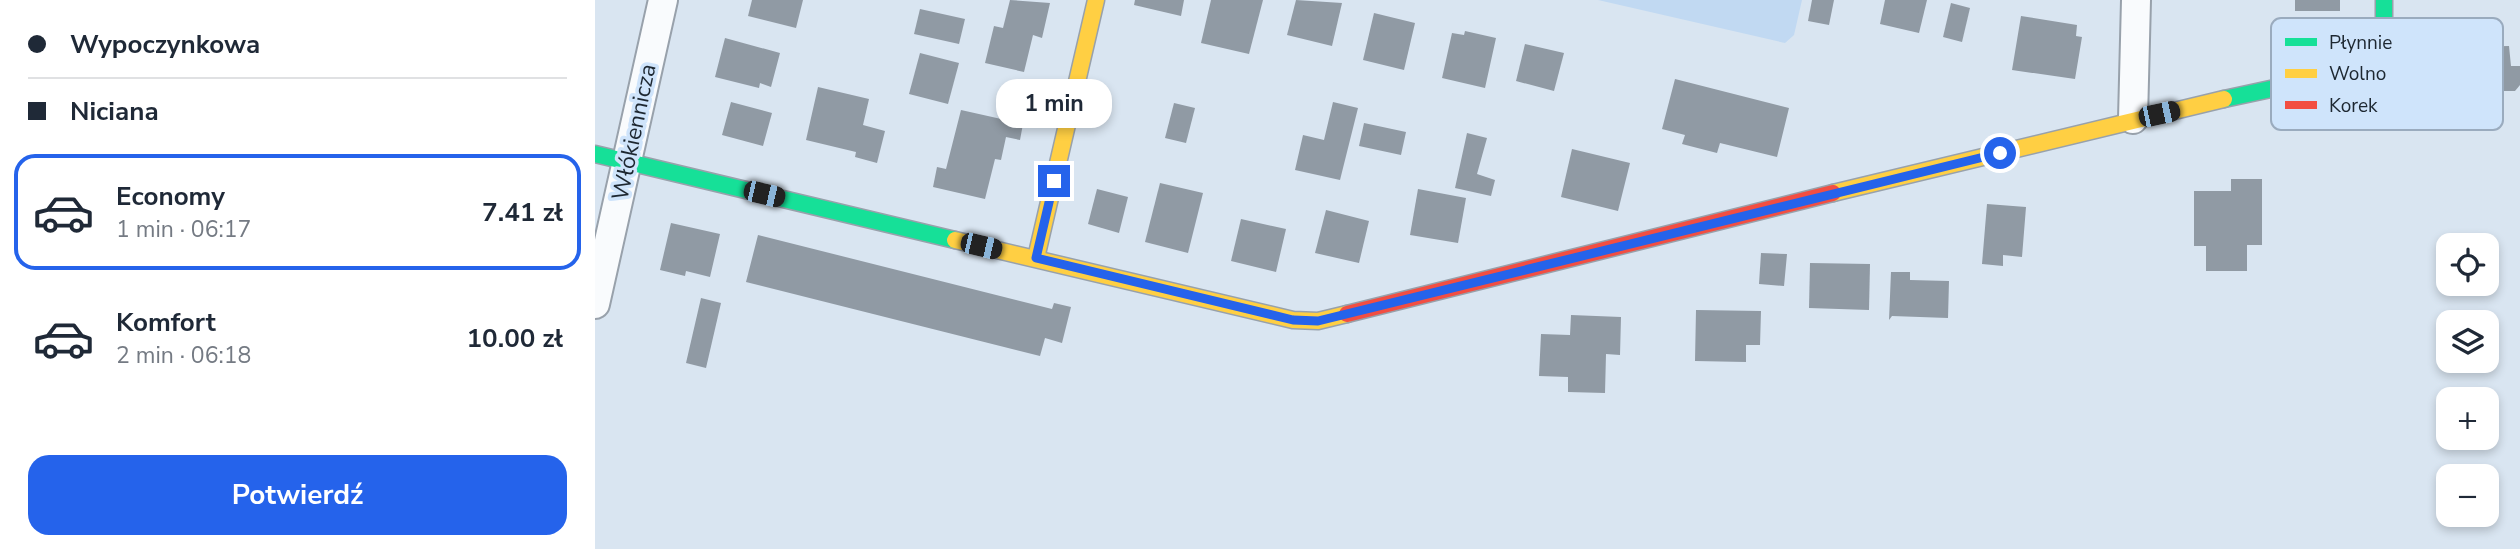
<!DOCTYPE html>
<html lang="pl">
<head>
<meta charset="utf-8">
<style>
  :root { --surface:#fff; --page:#f2f2f3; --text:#1f2937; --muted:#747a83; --line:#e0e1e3; --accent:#2563eb }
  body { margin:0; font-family:"Nunito Sans",sans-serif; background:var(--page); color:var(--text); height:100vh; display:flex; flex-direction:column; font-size:26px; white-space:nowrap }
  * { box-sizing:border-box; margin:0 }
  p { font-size:23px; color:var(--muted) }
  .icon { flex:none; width:38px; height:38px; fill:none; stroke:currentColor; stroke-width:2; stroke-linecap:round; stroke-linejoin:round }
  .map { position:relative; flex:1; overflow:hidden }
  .drawer { display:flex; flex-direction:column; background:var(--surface); width:595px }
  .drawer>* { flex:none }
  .guide { display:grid; align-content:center; height:154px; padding:0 28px; background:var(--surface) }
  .controls { position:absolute; left:1841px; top:233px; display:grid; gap:14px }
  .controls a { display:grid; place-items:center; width:63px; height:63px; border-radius:14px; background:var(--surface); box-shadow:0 4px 10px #0003; font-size:35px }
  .end { position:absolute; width:32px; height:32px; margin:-16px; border:9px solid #2563eb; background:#fff; box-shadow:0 0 0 4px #fff }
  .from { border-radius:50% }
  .bubble { position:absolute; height:49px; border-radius:21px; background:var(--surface); box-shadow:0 4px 10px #0003; font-size:23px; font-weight:700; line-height:49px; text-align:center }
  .car { position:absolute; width:21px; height:42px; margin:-21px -10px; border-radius:9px; box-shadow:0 0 5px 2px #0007; background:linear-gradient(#222 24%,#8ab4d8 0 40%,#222 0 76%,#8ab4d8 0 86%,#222 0) }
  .guide b { display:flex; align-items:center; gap:24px; height:66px; font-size:26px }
  .guide b+b { border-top:2px solid var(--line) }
  .guide i { width:18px; height:18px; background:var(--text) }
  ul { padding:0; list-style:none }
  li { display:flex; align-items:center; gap:21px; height:116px; margin:0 14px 10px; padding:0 14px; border:4px solid transparent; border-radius:21px }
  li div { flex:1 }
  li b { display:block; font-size:26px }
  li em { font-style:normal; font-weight:700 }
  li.selected { border-color:var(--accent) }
  li>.icon { width:63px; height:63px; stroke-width:1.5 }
  .primary-button { display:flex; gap:14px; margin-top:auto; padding:14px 28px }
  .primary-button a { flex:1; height:80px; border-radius:21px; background:var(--accent); color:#fff; font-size:28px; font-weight:700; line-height:80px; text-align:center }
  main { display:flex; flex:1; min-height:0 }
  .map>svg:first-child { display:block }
</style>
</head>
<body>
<main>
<section class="drawer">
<div class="guide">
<b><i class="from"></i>Wypoczynkowa</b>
<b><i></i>Niciana</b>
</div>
<ul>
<li class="selected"><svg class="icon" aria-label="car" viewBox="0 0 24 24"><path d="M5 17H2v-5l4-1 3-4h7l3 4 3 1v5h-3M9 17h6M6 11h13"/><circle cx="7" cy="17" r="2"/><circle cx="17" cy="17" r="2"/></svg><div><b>Economy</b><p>1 min · 06:17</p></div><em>7.41 zł</em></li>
<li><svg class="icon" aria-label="car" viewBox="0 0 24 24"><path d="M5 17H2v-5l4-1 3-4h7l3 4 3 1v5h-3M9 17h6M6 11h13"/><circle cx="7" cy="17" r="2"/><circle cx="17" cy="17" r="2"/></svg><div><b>Komfort</b><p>2 min · 06:18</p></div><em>10.00 zł</em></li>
</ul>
<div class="primary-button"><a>Potwierdź</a></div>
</section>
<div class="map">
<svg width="1925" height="549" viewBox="0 0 1925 549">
  <rect width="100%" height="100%" fill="#d9e5f1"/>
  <polygon fill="#c1d9f2" points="1003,0 1207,0 1199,35 1190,43"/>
  <g fill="#909aa4">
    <polygon points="157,0 208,0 201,28 153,16"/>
    <polygon points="415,0 455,3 447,38 438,35 429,72 390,63 399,26 408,28"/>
    <polygon points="540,0 589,0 586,16 539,5"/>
    <polygon points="616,0 668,0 654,54 606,43"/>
    <polygon points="701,0 747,3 737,46 692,35"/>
    <polygon points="1217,0 1239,0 1234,25 1213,21"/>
    <polygon points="1290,0 1332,0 1324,33 1285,24"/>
    <rect x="1700" y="0" width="45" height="11"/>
    <polygon points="1356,3 1375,8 1367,42 1348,37"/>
    <polygon points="325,9 370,19 364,44 319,34"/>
    <polygon points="779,13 820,23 809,70 768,60"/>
    <polygon points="1426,16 1482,25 1481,36 1487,37 1480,79 1417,70"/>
    <polygon points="870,31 901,38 890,88 847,78 857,33 869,35"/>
    <polygon points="130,38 185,53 176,87 165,83 164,88 120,77"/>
    <polygon points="930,44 969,53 959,91 921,81"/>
    <polygon points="1914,46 1916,66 1925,66 1925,85 1920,91 1904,91 1904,80 1870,81 1866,72 1866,47"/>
    <polygon points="325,53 364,63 353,104 314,94"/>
    <polygon points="1080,79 1194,108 1182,157 1125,143 1122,153 1087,144 1090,135 1067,129"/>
    <polygon points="223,87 274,99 268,125 290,131 282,163 260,157 261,152 211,140"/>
    <polygon points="136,102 177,113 168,146 127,135"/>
    <polygon points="738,102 763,108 745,180 700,170 708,135 729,140"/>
    <polygon points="579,103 600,108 591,143 570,138"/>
    <polygon points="366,110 428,124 425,140 411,137 406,160 400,159 390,199 338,187 342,167 351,169"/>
    <polygon points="769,123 811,132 806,155 764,146"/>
    <polygon points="872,133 892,138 882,174 900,180 896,196 860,188"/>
    <polygon points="977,149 1035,163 1023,211 966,197"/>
    <polygon points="1636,179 1667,179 1667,245 1652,245 1652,271 1611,271 1611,246 1599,246 1599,191 1636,191"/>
    <polygon points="565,183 608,193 593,253 550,242"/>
    <polygon points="502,189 533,197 524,233 493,224"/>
    <polygon points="823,189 871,198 863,243 815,235"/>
    <polygon points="1392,204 1431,207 1427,257 1408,255 1408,266 1387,264"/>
    <polygon points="731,210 774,221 764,263 720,253"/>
    <polygon points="646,219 691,229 681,272 636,261"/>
    <polygon points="76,223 125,234 115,277 91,271 90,276 65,270"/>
    <polygon points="163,235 457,309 459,303 476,307 467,343 450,338 445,356 151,282"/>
    <polygon points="1166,253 1192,254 1189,286 1164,284"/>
    <polygon points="1215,263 1275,264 1274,310 1214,308"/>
    <polygon points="1296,272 1315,272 1315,280 1354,281 1353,318 1297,316 1294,320"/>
    <polygon points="106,298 126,303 111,368 91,363"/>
    <polygon points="1101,310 1166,311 1165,345 1151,345 1151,362 1100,361"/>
    <polygon points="976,315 1026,317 1025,355 1011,354 1010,393 973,392 973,377 944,376 946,334 975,335"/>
  </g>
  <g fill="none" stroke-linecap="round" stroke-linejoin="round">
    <g stroke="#98a1ab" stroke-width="32">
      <g id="street">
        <polyline points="1538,119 1541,0"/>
        <polyline points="0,304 68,0"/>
      </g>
    </g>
    <g stroke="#98a1ab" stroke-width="19">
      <g id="fast">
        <polyline points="1629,99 1750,73 1781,56 1789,24 1789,0"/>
        <polyline points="0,154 360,240"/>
      </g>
    </g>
    <g stroke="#98a1ab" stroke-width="19">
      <g id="slow">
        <polyline points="1238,193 1629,99"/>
        <polyline points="360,240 698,320 723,321 752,314"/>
        <polyline points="441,258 501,0"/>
      </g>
    </g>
    <g stroke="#98a1ab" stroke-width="19">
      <polyline id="jam" points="752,314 1238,193"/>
    </g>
    <use href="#street" stroke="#f9fbfd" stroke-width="28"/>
    <use href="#fast" stroke="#16e098" stroke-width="16"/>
    <use href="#slow" stroke="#ffcf43" stroke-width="16"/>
    <use href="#jam" stroke="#f24e42" stroke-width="16"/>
  </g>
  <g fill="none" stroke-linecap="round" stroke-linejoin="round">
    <polyline stroke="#2563eb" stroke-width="9" points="459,181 441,258 698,320 723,321 1405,153"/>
  </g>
  <g text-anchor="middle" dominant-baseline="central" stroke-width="7" stroke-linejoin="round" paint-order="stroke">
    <g font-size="23" fill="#1d2731" stroke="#cfe4fb">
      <text transform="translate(39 132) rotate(-78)">Włókiennicza</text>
    </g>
  </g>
  <rect x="1676" y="18" width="232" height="112" rx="10" fill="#cfe4fb" stroke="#9aabbe" stroke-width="2"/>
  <rect x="1690" y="38" width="32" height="8" fill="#16e098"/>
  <rect x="1690" y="69" width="32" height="9" fill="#ffcf43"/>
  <rect x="1690" y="101" width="32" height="8" fill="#f24e42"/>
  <g font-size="19" fill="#1d2731">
    <text x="1734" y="49">Płynnie</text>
    <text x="1734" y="80">Wolno</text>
    <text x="1734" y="112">Korek</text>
  </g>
</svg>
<div class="controls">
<a><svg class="icon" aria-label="locate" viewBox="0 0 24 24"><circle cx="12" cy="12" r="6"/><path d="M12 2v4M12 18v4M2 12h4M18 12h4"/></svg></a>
<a><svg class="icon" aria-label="layers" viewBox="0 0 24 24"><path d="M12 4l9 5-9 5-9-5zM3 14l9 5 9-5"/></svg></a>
<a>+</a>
<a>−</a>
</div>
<i class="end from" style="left:1405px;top:153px"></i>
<i class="end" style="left:459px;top:181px"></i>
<div class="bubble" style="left:401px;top:79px;width:116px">1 min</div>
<i class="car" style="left:1564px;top:114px;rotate:78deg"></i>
<i class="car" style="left:169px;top:194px;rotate:103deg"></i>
<i class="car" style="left:386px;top:246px;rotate:103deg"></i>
</div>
</main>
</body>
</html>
